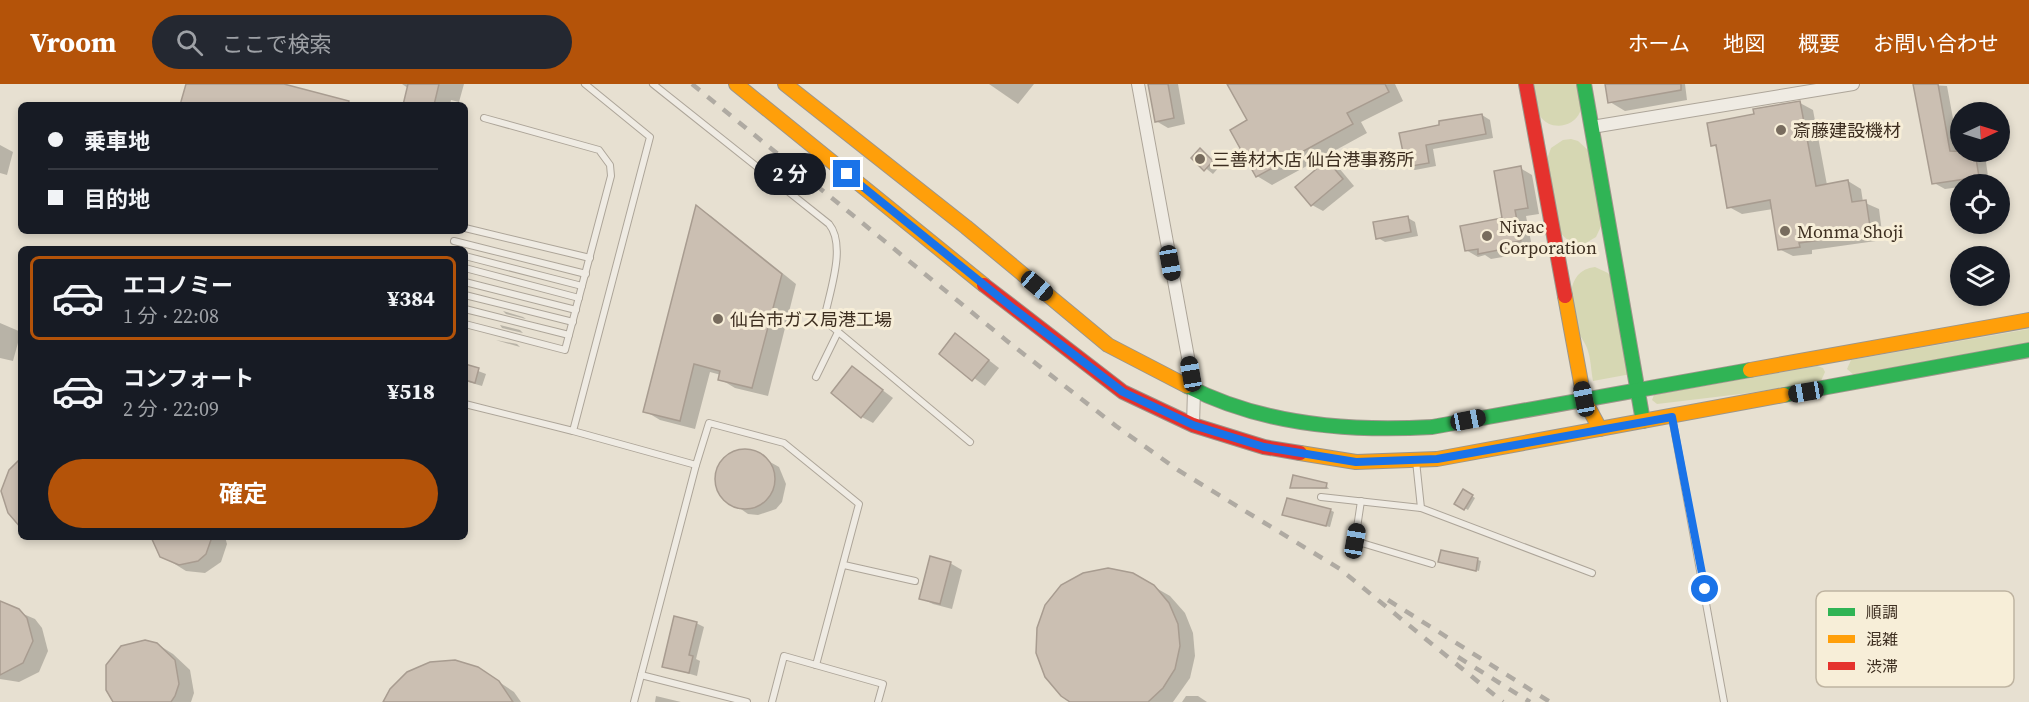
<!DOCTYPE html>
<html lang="ja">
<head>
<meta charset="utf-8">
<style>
  :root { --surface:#171b24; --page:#242831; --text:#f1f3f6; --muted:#9ea1a6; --line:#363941; --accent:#b45309 }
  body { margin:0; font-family:"Source Serif 4","Noto Sans JP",serif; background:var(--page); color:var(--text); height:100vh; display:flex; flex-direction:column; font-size:22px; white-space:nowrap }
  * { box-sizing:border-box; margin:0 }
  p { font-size:20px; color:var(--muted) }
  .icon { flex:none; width:33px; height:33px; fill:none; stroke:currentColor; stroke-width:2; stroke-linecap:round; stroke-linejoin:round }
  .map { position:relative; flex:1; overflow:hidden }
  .side { position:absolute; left:18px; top:162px; width:450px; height:294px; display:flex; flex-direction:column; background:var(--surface); border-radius:9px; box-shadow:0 3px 9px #0003 }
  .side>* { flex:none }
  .top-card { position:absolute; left:18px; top:18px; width:450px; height:132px; border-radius:9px; box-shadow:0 3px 9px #0003; display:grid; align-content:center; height:132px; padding:0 30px; background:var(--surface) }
  .needle { width:39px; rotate:86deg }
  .fabs { position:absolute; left:1950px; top:18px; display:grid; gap:12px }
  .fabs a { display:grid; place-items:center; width:60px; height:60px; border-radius:50%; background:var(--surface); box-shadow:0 3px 9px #0003; font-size:30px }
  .end { position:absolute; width:27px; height:27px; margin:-14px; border:8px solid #1a73e8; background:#fff; box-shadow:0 0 0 3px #fff }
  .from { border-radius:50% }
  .bubble { position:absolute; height:42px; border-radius:21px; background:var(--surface); box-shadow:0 3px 9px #0003; font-size:20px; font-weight:700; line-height:42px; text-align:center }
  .car { position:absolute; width:18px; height:36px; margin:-18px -9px; border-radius:8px; box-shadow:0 0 4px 2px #0007; background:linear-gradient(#222 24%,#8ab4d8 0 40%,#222 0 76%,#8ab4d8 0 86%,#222 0) }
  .top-card b { display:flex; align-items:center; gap:21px; height:57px; font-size:22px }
  .top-card b+b { border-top:2px solid var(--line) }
  .top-card i { width:15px; height:15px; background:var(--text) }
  ul { padding:10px 0 0; list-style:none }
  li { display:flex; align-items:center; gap:18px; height:84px; margin:0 12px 9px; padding:0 18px; border:3px solid transparent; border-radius:9px }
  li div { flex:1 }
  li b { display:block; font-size:22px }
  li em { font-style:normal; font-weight:700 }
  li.active { border-color:var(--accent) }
  li>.icon { width:54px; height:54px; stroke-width:1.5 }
  .primary-button { display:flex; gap:12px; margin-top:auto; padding:12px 30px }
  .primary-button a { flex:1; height:69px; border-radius:36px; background:var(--accent); color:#fff; font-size:24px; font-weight:700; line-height:69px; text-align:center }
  header { display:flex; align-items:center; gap:36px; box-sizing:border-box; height:84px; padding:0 30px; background:var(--accent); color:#fff }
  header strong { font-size:28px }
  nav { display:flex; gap:33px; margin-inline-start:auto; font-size:21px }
  .search { width:420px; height:54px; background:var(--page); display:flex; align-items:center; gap:15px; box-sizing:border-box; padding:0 21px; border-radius:33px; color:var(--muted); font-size:22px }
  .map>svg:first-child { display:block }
</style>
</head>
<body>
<header>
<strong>Vroom</strong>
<div class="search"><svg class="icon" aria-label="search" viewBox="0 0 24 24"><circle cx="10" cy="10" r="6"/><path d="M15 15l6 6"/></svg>ここで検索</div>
<nav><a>ホーム</a><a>地図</a><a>概要</a><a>お問い合わせ</a></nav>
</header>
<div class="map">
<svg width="2029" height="618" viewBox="0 0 2029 618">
  <rect width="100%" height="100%" fill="#e7e0d1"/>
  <g fill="#d6d7b3">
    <path d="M1532 0H1578C1580 9 1583 20 1580 28 1573 44 1550 47 1540 32 1535 24 1534 10 1532 0Z"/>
    <polygon points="1571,55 1578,57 1589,67 1602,140 1596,153 1584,160 1570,158 1560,149 1546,78 1551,64 1563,56"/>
    <path d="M1595 183 1608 189 1613 195 1631 290 1593 297C1591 287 1591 274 1587 264 1585 259 1581 253 1578 248 1568 226 1564 186 1595 183Z"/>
    <polygon points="2029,245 2029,260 1854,291 1847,285 1851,276"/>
    <polygon points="1817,282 1823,284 1825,288 1821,297 1749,309 1657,320 1652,316 1654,311"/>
  </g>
  <g fill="#0003">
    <polygon points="402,0 464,0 459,18 451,16 450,21 404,21 408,4"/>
    <polygon points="989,0 1034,0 1018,20"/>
    <polygon points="1149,0 1178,0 1185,40 1168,44 1156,37"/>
    <polygon points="1228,0 1395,0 1403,17 1361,38 1367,49 1272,101 1257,92 1249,37"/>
    <polygon points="1607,0 1685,0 1687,16 1625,27 1610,18"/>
    <polygon points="1915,0 1947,2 1959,67 1979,68 1985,71 1989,99 1960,100 1960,103 1945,105 1934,99"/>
    <polygon points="1800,19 1813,26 1827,101 1848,97 1861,105 1863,118 1879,125 1883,156 1812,166 1812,170 1793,172 1779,165 1773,125 1742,130 1729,123 1718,64 1713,61 1756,31"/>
    <polygon points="1482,31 1490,36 1493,54 1433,65 1436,82 1415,86 1407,82 1401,50"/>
    <polygon points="0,61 13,68 7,91 0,89"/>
    <polygon points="1200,66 1220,82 1213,90 1193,74"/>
    <polygon points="1328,78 1339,84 1354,102 1323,127 1312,121"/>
    <polygon points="1520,84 1532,91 1539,130 1526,132 1532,163 1519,165 1520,170 1491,175 1485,171 1478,173 1466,166 1504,135"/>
    <polygon points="697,123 711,132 796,200 768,312 735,304 720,295 721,291 710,288 695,345 660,336 645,327"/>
    <polygon points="1408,134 1415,138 1418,152 1385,158 1378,154"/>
    <polygon points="503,227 523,233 526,235 506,230"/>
    <polygon points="0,239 21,248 13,277 0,274"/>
    <polygon points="500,241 520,246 523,249 502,244"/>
    <polygon points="956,251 999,284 985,302 941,270"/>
    <polygon points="496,256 517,260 520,263 499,257"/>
    <polygon points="465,282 486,290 482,302 465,297"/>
    <polygon points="853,284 893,314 873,339 862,333"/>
    <polygon points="741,367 750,367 779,383 786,400 782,418 776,425 758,431 748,430 721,411 717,393 724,376"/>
    <polygon points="1326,401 1329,405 1292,403"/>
    <polygon points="1464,407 1475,414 1468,426 1456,419"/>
    <polygon points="1330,426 1334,428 1330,443 1287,432"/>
    <polygon points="154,453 225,453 227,460 221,478 205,489 186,487 170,477 156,464"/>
    <polygon points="1442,468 1478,476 1481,477 1479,487 1443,479"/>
    <polygon points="950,479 962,486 952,525 933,520 921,514"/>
    <polygon points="1132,490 1170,512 1185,529 1193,549 1195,572 1190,594 1173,618 1072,618"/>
    <polygon points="0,520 35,535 42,544 48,567 39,588 19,598 0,595"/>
    <polygon points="696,539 704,543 696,575 700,577 697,592 663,582"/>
    <polygon points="133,559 157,560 173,570 190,586 194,609 191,618 117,618 108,605 108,582 122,563"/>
    <polygon points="478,584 514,608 521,618 385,618"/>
    <polygon points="656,612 681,618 655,618"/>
    <polygon points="1186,612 1198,612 1207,618 1182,618"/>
  </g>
  <g fill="#cbbfb2" stroke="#a89c90" stroke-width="1.5">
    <polygon points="186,0 284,0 349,17 348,21 180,21"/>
    <polygon points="408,0 439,0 434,21 403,21"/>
    <polygon points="1148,0 1168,0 1174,34 1155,38"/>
    <polygon points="1227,0 1385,0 1389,8 1347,29 1353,40 1256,93 1230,46 1247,36"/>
    <polygon points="1605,0 1681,0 1681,6 1608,19"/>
    <polygon points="1913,0 1938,0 1950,67 1975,68 1979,93 1932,100"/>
    <polygon points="1800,17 1816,102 1848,96 1852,118 1866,116 1871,149 1799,159 1800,163 1778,166 1770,116 1727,124 1716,61 1711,62 1707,39 1754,30 1753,25"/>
    <polygon points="1482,30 1486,50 1426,61 1429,79 1406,83 1399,49 1439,41 1439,37"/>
    <polygon points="1200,64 1213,77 1204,87 1191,74"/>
    <polygon points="1327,76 1343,95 1311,122 1295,103"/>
    <polygon points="1521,82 1528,124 1515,126 1521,157 1508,159 1509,164 1478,170 1478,165 1465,167 1460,142 1502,134 1494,87"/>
    <polygon points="696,121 782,190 752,304 718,296 720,287 694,280 680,337 643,328"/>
    <polygon points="1408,132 1411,148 1376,155 1373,138"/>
    <polygon points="955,249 989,276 972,297 939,270"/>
    <polygon points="465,280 479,284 475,299 465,296"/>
    <polygon points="852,282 883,306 861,334 831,309"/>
    <circle cx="745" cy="395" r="30"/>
    <polygon points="21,374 21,444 8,429 1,407 9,386"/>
    <polygon points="1293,391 1327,399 1326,404 1290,404"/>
    <polygon points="1463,405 1473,411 1464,426 1454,420"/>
    <polygon points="1287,414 1331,425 1326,442 1282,431"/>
    <polygon points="151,453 212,453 206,470 198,477 179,481 160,473"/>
    <polygon points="1441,466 1478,474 1476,487 1438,478"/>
    <polygon points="930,472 951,478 940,520 919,515"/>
    <polygon points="1108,484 1133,489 1154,501 1169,519 1178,540 1180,562 1175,585 1163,604 1148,618 1070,618 1061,612 1045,593 1036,569 1037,544 1045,521 1061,501 1083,489"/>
    <polygon points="0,517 19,525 27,534 33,557 23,579 0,591"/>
    <polygon points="674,532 697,538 689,571 693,572 689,589 662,583"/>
    <polygon points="145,556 157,559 175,576 179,600 175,612 171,618 113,618 106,606 106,581 121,562"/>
    <polygon points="455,576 478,583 499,597 513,618 383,618 390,605 407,588 430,578"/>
  </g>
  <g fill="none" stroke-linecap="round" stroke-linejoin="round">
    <g stroke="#ada599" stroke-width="8">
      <g id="lane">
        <polyline points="585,0 650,53 573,347 696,381 634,618"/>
        <path d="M653 0 829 140C847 162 829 209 824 236L970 358"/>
        <polyline points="465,144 590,174"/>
        <polyline points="454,157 586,190"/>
        <polyline points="465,172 582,202"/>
        <polyline points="465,184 579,214"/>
        <polyline points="465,198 576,226"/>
        <polyline points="465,211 573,238"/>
        <polyline points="465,225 569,251"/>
        <polyline points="465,240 565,266 611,92 610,81 599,66 484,34"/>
        <polyline points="816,293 838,248"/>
        <polyline points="465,320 573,347"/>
        <polyline points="1672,333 1724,618"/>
        <polyline points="1416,377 1421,424 1592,489"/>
        <polyline points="696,381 709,339 784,359 859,420 816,581"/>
        <polyline points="1321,413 1421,424"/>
        <polyline points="1361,417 1355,457 1432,480"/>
        <polyline points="844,481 915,497"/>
        <polyline points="641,591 747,618"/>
        <polyline points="772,618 784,572 883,600 878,618"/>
      </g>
    </g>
    <g stroke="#ada599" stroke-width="14">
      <g id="street">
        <polyline points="1138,0 1194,306 1193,341"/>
        <polyline points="1592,43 1853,0"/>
      </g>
    </g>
    <g stroke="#9c958a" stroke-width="16">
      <g id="fast">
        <polyline points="1584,0 1643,337"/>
        <path d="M1187 302C1262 341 1349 348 1432 343L1750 286"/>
        <polyline points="1784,311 2029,266"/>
      </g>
    </g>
    <g stroke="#9c958a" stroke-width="16">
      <g id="slow">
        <polyline points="736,0 984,201"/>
        <polyline points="785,0 966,143 1108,261 1187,302"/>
        <polyline points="1565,212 1584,315 1600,345"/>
        <polyline points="1750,286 2029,236"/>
        <polyline points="1300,369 1356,378 1437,375 1784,311"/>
      </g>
    </g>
    <g stroke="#9c958a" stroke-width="16">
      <g id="jam">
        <polyline points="1526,0 1565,212"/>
        <polyline points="984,201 1123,308 1193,341 1264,363 1300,369"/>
      </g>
    </g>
    <use href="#lane" stroke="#efebe3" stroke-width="6"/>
    <use href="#street" stroke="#efebe3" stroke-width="12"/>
    <use href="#fast" stroke="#30b455" stroke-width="14"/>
    <use href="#slow" stroke="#ff9f0a" stroke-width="14"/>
    <use href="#jam" stroke="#e5322d" stroke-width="14"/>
    <g stroke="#afaaa2" stroke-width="4.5" stroke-dasharray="10 10" stroke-linecap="butt">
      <polyline points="692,0 1007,257 1116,342 1178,386 1340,485 1503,618"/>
      <polyline points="1388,516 1550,618"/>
      <polyline points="1458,573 1530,618"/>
    </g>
  </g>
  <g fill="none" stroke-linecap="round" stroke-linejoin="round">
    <polyline stroke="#1a73e8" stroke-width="8" points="847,90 1014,225 1123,308 1193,341 1264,363 1356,378 1437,375 1672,333 1705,505"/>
  </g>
  <g fill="#786c5e" stroke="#f7eed8" stroke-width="2">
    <circle cx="1781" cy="46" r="6"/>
    <circle cx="1200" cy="75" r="6"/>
    <circle cx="1785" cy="147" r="6"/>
    <circle cx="1487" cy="152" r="6"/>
    <circle cx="718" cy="235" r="6"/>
  </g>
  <g text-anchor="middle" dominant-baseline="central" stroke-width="6" stroke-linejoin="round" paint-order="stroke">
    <g font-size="18" fill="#3d2e20" stroke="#f7eed8" text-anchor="start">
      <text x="1793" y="46">斎藤建設機材</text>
      <text x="1212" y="75">三善材木店 仙台港事務所</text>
      <text x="1499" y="142">Niyac<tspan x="1499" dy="21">Corporation</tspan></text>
      <text x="1797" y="147">Monma Shoji</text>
      <text x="730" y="235">仙台市ガス局港工場</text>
    </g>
  </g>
  <rect x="1816" y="507" width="198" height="96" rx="9" fill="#f7eed8" stroke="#bfb4a1" stroke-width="1.5"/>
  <rect x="1828" y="524" width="27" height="8" fill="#30b455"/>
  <rect x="1828" y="551" width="27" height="8" fill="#ff9f0a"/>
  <rect x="1828" y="578" width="27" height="8" fill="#e5322d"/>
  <g font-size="16" fill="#3d2e20">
    <text x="1866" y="534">順調</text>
    <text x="1866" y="561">混雑</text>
    <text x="1866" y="588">渋滞</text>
  </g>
</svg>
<div class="fabs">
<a><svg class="needle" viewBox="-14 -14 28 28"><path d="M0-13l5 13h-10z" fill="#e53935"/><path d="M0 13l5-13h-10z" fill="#9ea1a6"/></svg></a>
<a><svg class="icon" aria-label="locate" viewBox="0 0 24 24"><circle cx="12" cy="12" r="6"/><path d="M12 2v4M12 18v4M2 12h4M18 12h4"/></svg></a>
<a><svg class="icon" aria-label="layers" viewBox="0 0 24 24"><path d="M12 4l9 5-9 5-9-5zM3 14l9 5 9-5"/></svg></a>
</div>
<i class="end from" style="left:1705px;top:505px"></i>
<i class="end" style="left:847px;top:90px"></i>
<div class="bubble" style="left:754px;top:69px;width:72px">2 分</div>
<i class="car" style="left:1170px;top:179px;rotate:170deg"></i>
<i class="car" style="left:1037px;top:202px;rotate:130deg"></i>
<i class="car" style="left:1191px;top:290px;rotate:350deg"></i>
<i class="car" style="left:1806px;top:308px;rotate:260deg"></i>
<i class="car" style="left:1584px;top:315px;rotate:349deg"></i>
<i class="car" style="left:1468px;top:336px;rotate:79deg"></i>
<i class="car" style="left:1355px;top:457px;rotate:10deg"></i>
<div class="top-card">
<b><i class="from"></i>乗車地</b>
<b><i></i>目的地</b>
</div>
<section class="side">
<ul>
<li class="active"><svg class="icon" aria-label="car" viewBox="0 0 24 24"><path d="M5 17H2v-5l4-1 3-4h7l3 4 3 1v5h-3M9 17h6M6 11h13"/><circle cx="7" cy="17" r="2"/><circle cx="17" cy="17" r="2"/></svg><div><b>エコノミー</b><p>1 分 · 22:08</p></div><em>¥384</em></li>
<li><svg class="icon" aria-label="car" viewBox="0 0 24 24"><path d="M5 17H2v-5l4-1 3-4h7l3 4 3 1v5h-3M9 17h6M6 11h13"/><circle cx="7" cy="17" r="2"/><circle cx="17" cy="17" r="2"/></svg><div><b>コンフォート</b><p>2 分 · 22:09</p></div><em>¥518</em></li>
</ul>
<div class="primary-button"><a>確定</a></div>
</section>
</div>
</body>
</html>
